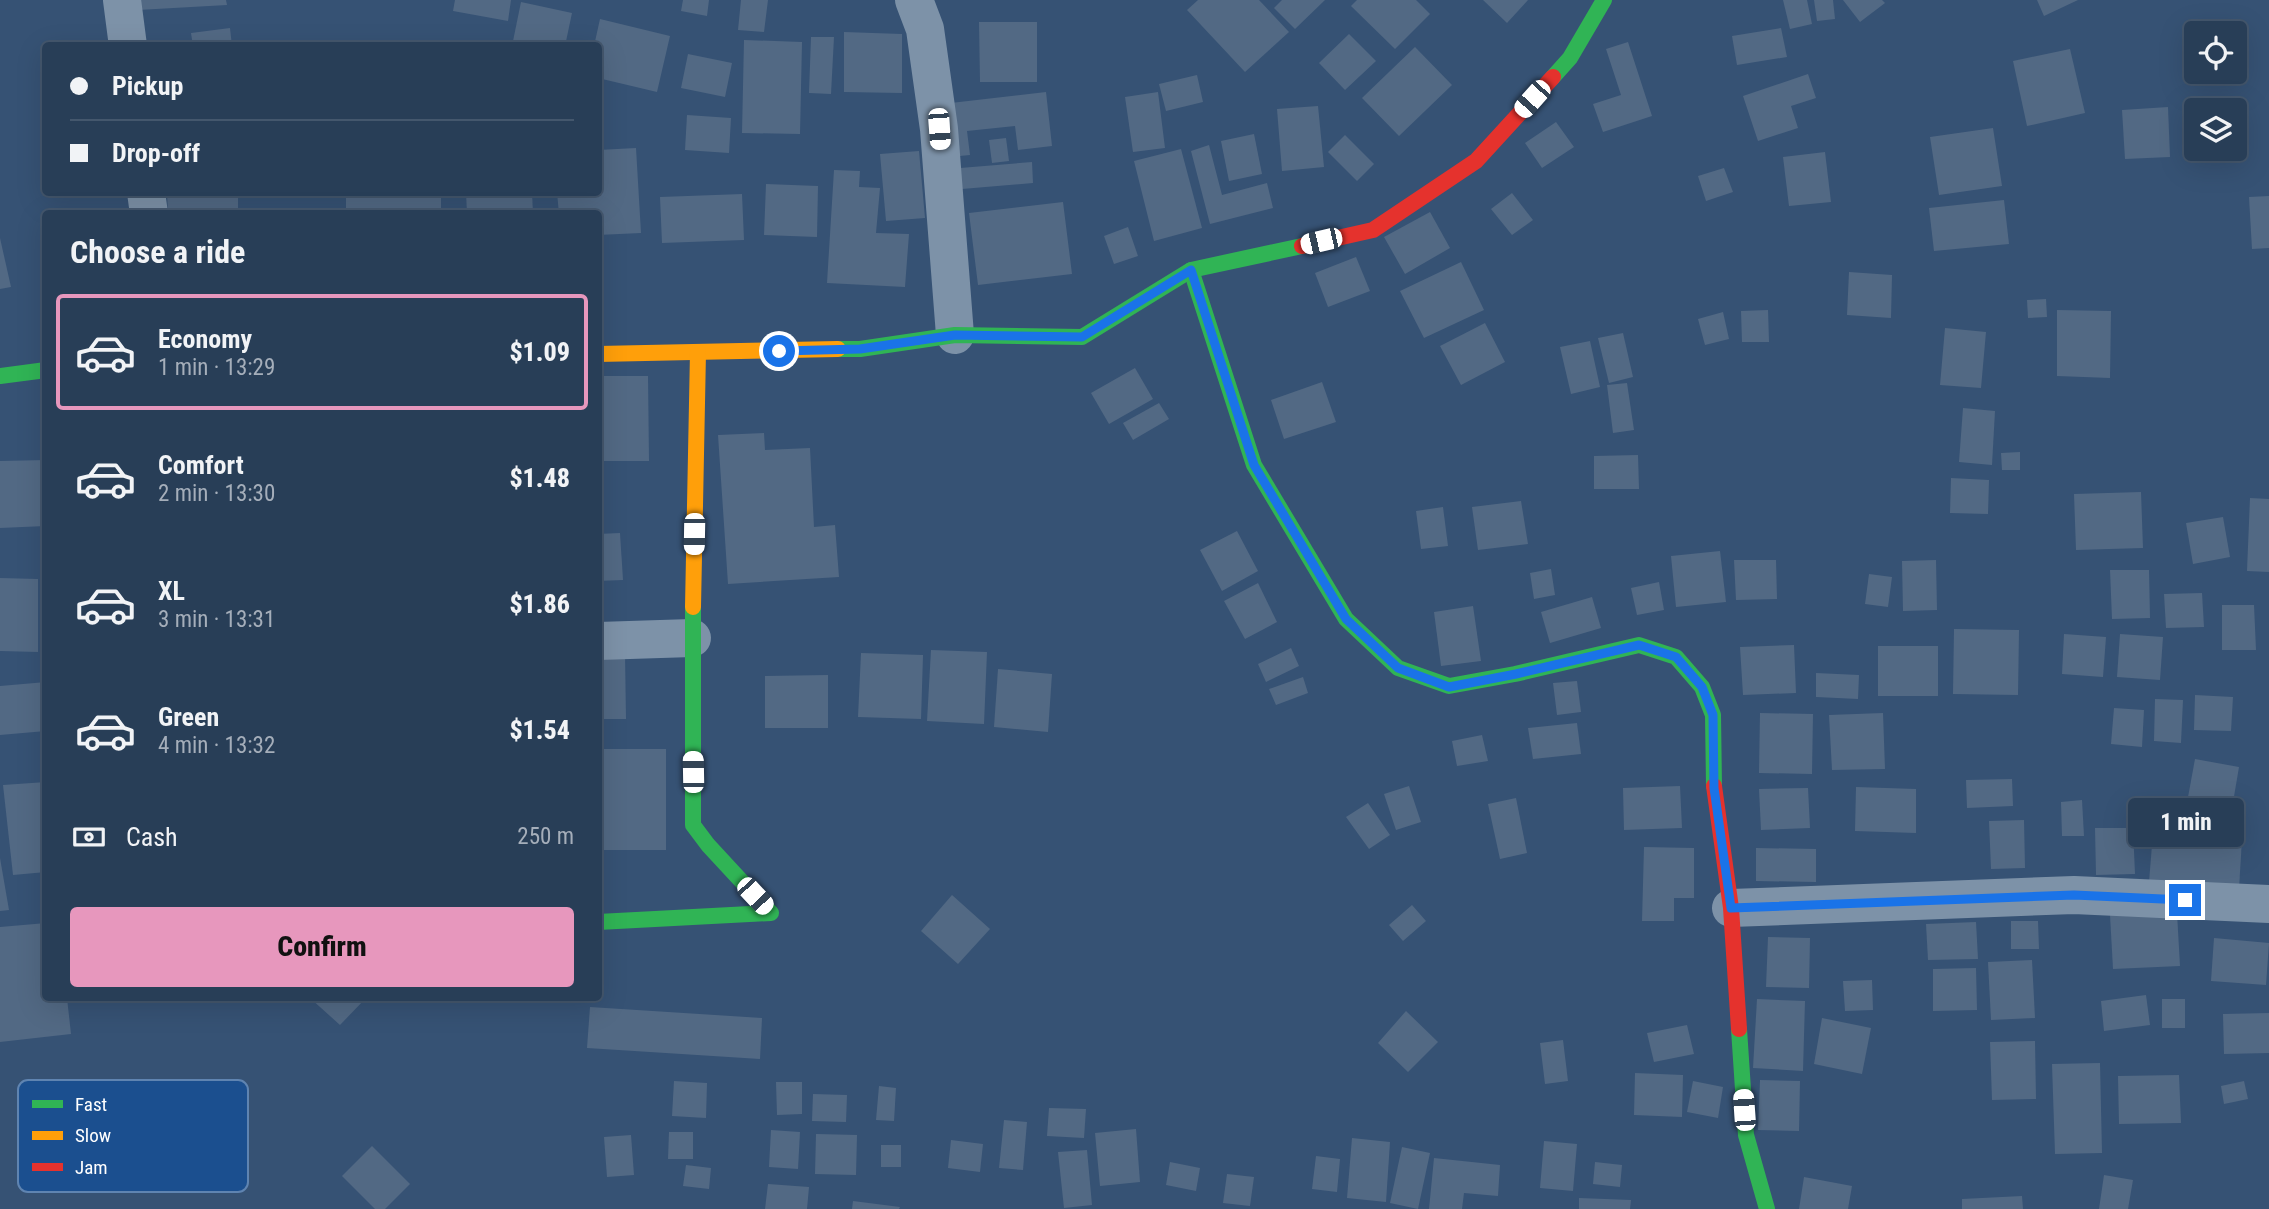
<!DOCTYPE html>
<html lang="en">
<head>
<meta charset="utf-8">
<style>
  :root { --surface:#283e57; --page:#344961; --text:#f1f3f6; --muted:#a5aeba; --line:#44576d; --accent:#e797bd }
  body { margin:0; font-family:"Roboto Condensed",sans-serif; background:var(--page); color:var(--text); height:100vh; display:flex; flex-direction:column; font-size:26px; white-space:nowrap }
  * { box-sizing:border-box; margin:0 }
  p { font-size:23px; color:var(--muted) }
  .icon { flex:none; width:38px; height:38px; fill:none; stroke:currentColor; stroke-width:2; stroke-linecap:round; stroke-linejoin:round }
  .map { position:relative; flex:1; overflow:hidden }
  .drawer { position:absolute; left:42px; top:210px; width:560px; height:791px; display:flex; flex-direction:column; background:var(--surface); border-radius:7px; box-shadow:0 7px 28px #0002,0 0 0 2px var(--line) }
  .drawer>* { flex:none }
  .banner { position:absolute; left:42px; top:42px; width:560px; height:154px; border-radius:7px; box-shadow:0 7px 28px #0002,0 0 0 2px var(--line); display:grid; align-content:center; height:154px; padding:0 28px; background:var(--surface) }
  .controls { position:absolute; left:2184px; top:21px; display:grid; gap:14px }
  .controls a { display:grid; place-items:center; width:63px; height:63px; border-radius:7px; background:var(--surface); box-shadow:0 7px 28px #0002,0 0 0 2px var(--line); font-size:35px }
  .end { position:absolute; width:32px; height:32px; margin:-16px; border:9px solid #1a73e8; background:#fff; box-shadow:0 0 0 4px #fff }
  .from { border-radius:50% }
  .bubble { position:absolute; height:49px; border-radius:7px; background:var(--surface); box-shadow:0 7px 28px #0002,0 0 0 2px var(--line); font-size:23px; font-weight:800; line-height:49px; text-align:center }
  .car { position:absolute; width:21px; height:42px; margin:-21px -10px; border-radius:9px; box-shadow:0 0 5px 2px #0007; background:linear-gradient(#fff 24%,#345 0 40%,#fff 0 76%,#345 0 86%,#fff 0) }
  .banner b { display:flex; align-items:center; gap:24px; height:66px; font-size:26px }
  .banner b+b { border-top:2px solid var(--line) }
  .banner i { width:18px; height:18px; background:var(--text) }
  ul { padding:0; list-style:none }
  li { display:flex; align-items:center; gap:21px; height:116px; margin:0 14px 10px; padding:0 14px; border:4px solid transparent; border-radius:7px }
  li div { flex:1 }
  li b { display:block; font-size:26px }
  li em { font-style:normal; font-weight:800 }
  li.selected { border-color:var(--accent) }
  li>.icon { width:63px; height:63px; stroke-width:1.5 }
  h2 { padding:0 28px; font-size:32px; line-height:84px }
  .pay { display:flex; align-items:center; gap:18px; height:77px; padding:0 28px; font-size:26px }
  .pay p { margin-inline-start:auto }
  .cta { display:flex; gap:14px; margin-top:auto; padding:14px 28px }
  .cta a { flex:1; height:80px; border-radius:7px; background:var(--accent); color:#111; font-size:28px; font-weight:800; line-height:80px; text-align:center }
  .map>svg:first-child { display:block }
</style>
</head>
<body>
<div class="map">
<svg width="2269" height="1209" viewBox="0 0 2269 1209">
  <rect width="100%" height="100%" fill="#365274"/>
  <g fill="#526984">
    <polygon points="137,0 226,0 227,5 138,10"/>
    <polygon points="455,0 511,0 508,21 453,11"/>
    <polygon points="683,0 709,0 707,16 681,11"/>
    <polygon points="741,0 768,0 764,32 738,30"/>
    <polygon points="1198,0 1259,0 1289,32 1245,72 1187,10"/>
    <polygon points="1282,0 1325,0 1295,29 1274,8"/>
    <polygon points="1357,0 1416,0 1430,14 1395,49 1351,6"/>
    <polygon points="1483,0 1528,0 1507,23"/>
    <polygon points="1783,0 1807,0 1812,24 1790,29"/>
    <polygon points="1814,0 1833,0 1835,19 1817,21"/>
    <polygon points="1843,0 1882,0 1885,3 1860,22"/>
    <polygon points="2037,0 2078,0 2044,16"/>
    <polygon points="521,2 572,13 565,46 531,46 513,41"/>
    <polygon points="600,19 670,36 657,92 598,78 598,46 594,46"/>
    <polygon points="979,22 1037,22 1037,82 980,82"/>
    <polygon points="230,28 232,46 193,46 191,33"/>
    <polygon points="1781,28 1787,57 1737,65 1732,36"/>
    <polygon points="844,32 902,34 902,93 844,92"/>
    <polygon points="1349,34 1376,61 1345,90 1319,63"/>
    <polygon points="811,37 834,37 831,94 809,93"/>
    <polygon points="744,40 802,42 800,134 742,133"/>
    <polygon points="1628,42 1652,116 1603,132 1593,104 1621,95 1606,49"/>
    <polygon points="1415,47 1452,85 1399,136 1362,98"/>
    <polygon points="2070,49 2085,113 2027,126 2013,61"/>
    <polygon points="688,54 732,63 725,97 681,88"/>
    <polygon points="1808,74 1816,98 1791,106 1798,128 1758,141 1743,96"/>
    <polygon points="1197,75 1203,102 1166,111 1159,84"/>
    <polygon points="1046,92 1052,146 1018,150 1015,126 967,131 970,155 949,157 942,104"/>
    <polygon points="1158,92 1165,148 1133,152 1125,97"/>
    <polygon points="1318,106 1324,167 1282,171 1277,109"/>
    <polygon points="2168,107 2170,157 2125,159 2122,110"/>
    <polygon points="687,115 731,118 729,153 685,150"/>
    <polygon points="1556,122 1574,147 1542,168 1525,143"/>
    <polygon points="1993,128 2002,186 1939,195 1930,137"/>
    <polygon points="1254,134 1262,174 1229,181 1221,141"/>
    <polygon points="1345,135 1374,164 1357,181 1328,152"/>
    <polygon points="1006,138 1009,161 992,163 989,140"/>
    <polygon points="1209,145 1222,195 1267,183 1273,208 1210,224 1191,151"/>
    <polygon points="636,148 641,233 598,235 598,214 559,214 557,192 598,192 598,150"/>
    <polygon points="1181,149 1202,228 1154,241 1134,161"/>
    <polygon points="919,151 925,218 886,221 880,154"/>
    <polygon points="1825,152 1831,202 1789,206 1783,157"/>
    <polygon points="1032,162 1033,183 962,189 960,168"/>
    <polygon points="1724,168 1733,192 1706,201 1698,176"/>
    <polygon points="834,170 860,171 859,187 880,188 876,233 909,234 905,287 827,283"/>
    <polygon points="766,184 818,186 817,237 764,235"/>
    <polygon points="167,192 238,192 238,214 168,214"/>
    <polygon points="346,192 441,192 441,214 388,214 388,208 346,208"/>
    <polygon points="466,192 532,192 533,214 467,214"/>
    <polygon points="1512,193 1533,220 1512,235 1491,209"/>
    <polygon points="742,194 744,240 662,243 660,197"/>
    <polygon points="2269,196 2269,248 2252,249 2249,197"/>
    <polygon points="2004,200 2009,244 1934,251 1929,208"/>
    <polygon points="1063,202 1072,274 978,285 969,213"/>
    <polygon points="1430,212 1450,248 1405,274 1384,237"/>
    <polygon points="1128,227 1138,256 1114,264 1104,236"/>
    <polygon points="0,238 11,287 0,289"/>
    <polygon points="1356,257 1370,291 1328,307 1315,273"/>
    <polygon points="1461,262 1484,310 1424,338 1400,291"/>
    <polygon points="1849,272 1892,275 1891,318 1847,315"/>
    <polygon points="2046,299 2047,317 2028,318 2027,300"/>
    <polygon points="1768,310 1769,342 1742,342 1741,311"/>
    <polygon points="2057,310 2111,311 2110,378 2057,376"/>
    <polygon points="1723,312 1729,339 1705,345 1698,319"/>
    <polygon points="1485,323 1505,362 1461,385 1440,346"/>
    <polygon points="1945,328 1986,332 1981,388 1940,385"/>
    <polygon points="1623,333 1633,377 1609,383 1598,338"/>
    <polygon points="1590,341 1600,387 1571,394 1560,347"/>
    <polygon points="1135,368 1153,399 1109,424 1091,393"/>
    <polygon points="598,376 648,376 649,461 598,461"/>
    <polygon points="1322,382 1336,422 1284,439 1271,400"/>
    <polygon points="1627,383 1634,430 1613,433 1607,385"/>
    <polygon points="1159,403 1169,419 1133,440 1123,423"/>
    <polygon points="1963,408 1995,411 1992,465 1959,462"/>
    <polygon points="764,433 765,450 810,448 814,527 835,525 839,577 728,584 718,435"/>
    <polygon points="2020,452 2020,470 2002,470 2001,453"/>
    <polygon points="1638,455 1639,489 1594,489 1594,456"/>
    <polygon points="46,460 46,526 0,528 0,461"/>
    <polygon points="1951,478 1989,480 1988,514 1950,513"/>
    <polygon points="2141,492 2143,548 2076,550 2074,494"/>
    <polygon points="2250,498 2269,499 2269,572 2247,571"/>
    <polygon points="1521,501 1528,544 1478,550 1472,507"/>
    <polygon points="1443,507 1448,546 1421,549 1416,511"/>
    <polygon points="2223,517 2230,557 2193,564 2186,523"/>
    <polygon points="1237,531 1258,571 1222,591 1200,550"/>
    <polygon points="620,533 623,580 598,581 598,534"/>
    <polygon points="1720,551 1726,602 1676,607 1671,556"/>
    <polygon points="1734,560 1776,560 1777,599 1736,600"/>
    <polygon points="1936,560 1937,610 1903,611 1902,561"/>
    <polygon points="1551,569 1555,595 1534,599 1530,573"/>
    <polygon points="2110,570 2149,570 2150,618 2112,619"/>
    <polygon points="1869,574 1892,577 1888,607 1865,604"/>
    <polygon points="0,578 38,579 38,652 0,651"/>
    <polygon points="1659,582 1664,610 1637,615 1631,588"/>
    <polygon points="1258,583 1277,622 1245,639 1224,601"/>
    <polygon points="2202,593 2204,627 2166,628 2164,594"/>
    <polygon points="1592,597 1601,628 1550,643 1541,612"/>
    <polygon points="2222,605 2254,605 2256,650 2222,650"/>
    <polygon points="1473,606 1481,661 1441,666 1434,612"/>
    <polygon points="1954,629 2019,630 2018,695 1953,694"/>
    <polygon points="2064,634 2106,637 2103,677 2062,674"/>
    <polygon points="2120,634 2163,637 2160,680 2117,677"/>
    <polygon points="1794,645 1796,693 1743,695 1740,647"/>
    <rect x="1878" y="646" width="60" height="50"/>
    <polygon points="1291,648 1299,666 1266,682 1258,664"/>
    <polygon points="931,650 987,652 984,724 927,721"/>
    <polygon points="598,653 625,653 626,719 598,719"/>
    <polygon points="861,653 923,655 921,719 858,717"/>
    <polygon points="998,669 1052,674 1048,732 994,727"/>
    <polygon points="1816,673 1859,675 1858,699 1816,697"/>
    <polygon points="828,675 828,728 765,728 765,676"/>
    <polygon points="1303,677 1308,693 1276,705 1269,689"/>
    <polygon points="1577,681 1581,712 1557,715 1553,683"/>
    <polygon points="46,682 46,731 0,735 0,686"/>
    <polygon points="2195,695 2233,697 2231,731 2194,730"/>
    <polygon points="2155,699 2183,700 2181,743 2154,741"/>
    <polygon points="2114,708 2144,710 2142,747 2111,744"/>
    <polygon points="1760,713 1813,714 1812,774 1759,773"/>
    <polygon points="1883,713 1885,769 1832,770 1829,715"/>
    <polygon points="1577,723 1581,754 1533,759 1528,728"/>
    <polygon points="1482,735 1488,761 1457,766 1452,741"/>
    <rect x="598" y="749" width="68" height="101"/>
    <polygon points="2195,759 2239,767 2229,826 2184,819"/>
    <polygon points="2012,779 2013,806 1967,808 1966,780"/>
    <polygon points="46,782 46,872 13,875 3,785"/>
    <polygon points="1409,786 1421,822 1396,830 1384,794"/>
    <polygon points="1680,786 1682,828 1624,830 1623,788"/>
    <polygon points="1856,787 1916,789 1916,833 1855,831"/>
    <polygon points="1808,788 1810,828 1761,830 1759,789"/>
    <polygon points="1516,798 1527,853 1500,859 1488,804"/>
    <polygon points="2082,800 2084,836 2062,836 2061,802"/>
    <polygon points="1368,803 1390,835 1369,849 1346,817"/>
    <polygon points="2024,820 2025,868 1991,869 1989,821"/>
    <polygon points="2095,828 2133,828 2135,874 2096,875"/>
    <polygon points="2153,833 2242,839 2239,889 2149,882"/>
    <polygon points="1644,847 1694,848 1694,898 1674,898 1674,921 1642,921"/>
    <polygon points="1756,848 1816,849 1816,882 1756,881"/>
    <polygon points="0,858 9,910 0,911"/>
    <polygon points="952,895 990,929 958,964 921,931"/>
    <polygon points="1412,905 1426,921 1403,941 1389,925"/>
    <polygon points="2177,913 2180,966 2113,969 2110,915"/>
    <polygon points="2011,921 2038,921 2039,949 2011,949"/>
    <polygon points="1976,922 1978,959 1928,960 1926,924"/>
    <polygon points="46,923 46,998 67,998 71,1034 0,1042 0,927"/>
    <polygon points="1768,937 1810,938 1809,988 1766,987"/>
    <polygon points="2214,938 2269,943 2266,985 2211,981"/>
    <polygon points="2032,960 2035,1018 1991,1020 1988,962"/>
    <polygon points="1976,968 1977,1010 1933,1011 1933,969"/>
    <polygon points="1872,980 1873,1010 1845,1011 1843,981"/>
    <polygon points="2146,995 2150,1025 2104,1031 2101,1001"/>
    <polygon points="310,998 366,998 340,1025"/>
    <polygon points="1757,999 1805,1001 1803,1071 1753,1068"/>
    <rect x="2162" y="999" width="23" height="29"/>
    <polygon points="590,1007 762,1018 760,1059 587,1048"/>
    <polygon points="1406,1011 1438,1042 1408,1072 1378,1043"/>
    <polygon points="2269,1013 2269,1053 2224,1054 2223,1014"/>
    <polygon points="1822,1018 1871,1028 1862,1074 1814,1064"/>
    <polygon points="1687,1025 1694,1054 1654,1062 1647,1033"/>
    <polygon points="1563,1040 1568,1081 1545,1084 1540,1043"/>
    <polygon points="2035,1041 2036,1099 1992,1100 1990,1042"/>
    <polygon points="2100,1063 2102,1153 2055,1154 2052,1064"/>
    <polygon points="1635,1073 1683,1075 1682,1117 1634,1115"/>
    <polygon points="2179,1075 2181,1123 2119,1124 2118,1076"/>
    <polygon points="1760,1080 1800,1081 1799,1131 1758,1130"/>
    <polygon points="674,1081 707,1083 706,1118 672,1116"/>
    <polygon points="1693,1081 1723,1087 1718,1118 1687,1112"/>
    <polygon points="2244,1081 2248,1099 2224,1104 2221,1086"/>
    <polygon points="776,1082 802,1082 802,1114 777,1115"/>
    <polygon points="879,1086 896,1088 894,1121 876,1120"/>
    <polygon points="813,1094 847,1095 846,1122 812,1121"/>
    <polygon points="1049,1108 1086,1109 1084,1138 1047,1136"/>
    <polygon points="1004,1120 1027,1122 1023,1170 999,1168"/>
    <polygon points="1136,1129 1140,1182 1100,1186 1095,1133"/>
    <polygon points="771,1130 800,1132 798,1169 769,1167"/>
    <polygon points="669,1132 693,1132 693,1159 668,1159"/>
    <polygon points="816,1134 857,1135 856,1175 815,1174"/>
    <polygon points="631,1135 634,1175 607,1177 604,1137"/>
    <polygon points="1352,1138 1390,1142 1386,1202 1347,1198"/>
    <polygon points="951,1140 983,1144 980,1172 948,1168"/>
    <polygon points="1544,1141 1577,1144 1573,1191 1540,1188"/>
    <rect x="881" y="1145" width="20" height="22"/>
    <polygon points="372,1146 410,1184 385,1209 375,1209 342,1176"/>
    <polygon points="1402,1147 1430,1153 1418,1209 1390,1203"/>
    <polygon points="1087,1150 1092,1205 1064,1208 1058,1152"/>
    <polygon points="1316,1156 1340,1159 1337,1192 1312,1189"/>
    <polygon points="1434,1158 1500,1165 1498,1196 1464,1193 1462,1209 1429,1209"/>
    <polygon points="1170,1162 1200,1168 1196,1191 1166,1185"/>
    <polygon points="1595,1162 1622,1165 1620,1187 1593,1184"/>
    <polygon points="686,1165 711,1168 709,1189 683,1186"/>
    <polygon points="1227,1174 1254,1177 1250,1206 1223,1203"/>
    <polygon points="2104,1175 2133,1180 2128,1209 2099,1209"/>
    <polygon points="1804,1177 1852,1186 1848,1209 1799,1209"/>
    <polygon points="768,1184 809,1187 807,1209 765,1209"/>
    <polygon points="2022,1196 2023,1209 1962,1209 1962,1199"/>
    <polygon points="1579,1198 1631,1200 1630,1209 1579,1209"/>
    <polygon points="853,1201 900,1207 899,1209 852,1209"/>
  </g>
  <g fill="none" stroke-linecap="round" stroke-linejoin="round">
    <g stroke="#7d92a8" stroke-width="38">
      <polyline points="122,0 128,46"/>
      <polyline points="914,0 925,29 939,129 955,335"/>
      <polyline points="146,192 149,214"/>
      <polyline points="598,641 692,638"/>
      <polyline points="1731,908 2074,895 2269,904"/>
    </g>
    <g stroke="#30b455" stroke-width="16">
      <polyline points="1553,77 1570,58 1604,0"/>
      <polyline points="1191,270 1254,465 1346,619 1398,668 1449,686 1515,674 1639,645 1676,657 1702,687 1713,715 1714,786"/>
      <polyline points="838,349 860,349 955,335 1082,337 1191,270 1302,246"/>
      <polyline points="0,376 46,370"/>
      <polyline points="598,922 771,913 708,845 693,825 693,607"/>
      <polyline points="1739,1029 1746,1135 1767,1209"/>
    </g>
    <g stroke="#ff9f0a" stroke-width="16">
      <polyline points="598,354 838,349"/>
      <polyline points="693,607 698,352"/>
    </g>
    <g stroke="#e5322d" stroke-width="16">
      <polyline points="1302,246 1373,230 1476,161 1553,77"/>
      <polyline points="1714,786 1731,908 1739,1029"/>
    </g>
  </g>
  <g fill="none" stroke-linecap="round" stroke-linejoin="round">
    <polyline stroke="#1a73e8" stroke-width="9" points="779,351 860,349 955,335 1082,337 1191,270 1254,465 1346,619 1398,668 1449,687 1516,674 1639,645 1676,657 1702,687 1713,715 1714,788 1731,908 2074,895 2185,900"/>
  </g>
  <rect x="18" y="1080" width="230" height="112" rx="10" fill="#1b4f8f" stroke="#5f84b1" stroke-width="2"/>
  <rect x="32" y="1100" width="31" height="8" fill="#30b455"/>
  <rect x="32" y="1131" width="31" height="9" fill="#ff9f0a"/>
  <rect x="32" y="1163" width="31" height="8" fill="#e5322d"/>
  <g font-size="19" fill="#fff">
    <text x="75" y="1111">Fast</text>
    <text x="75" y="1142">Slow</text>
    <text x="75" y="1174">Jam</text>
  </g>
</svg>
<div class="controls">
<a><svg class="icon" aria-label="locate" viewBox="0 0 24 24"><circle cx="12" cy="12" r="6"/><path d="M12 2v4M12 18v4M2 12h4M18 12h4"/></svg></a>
<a><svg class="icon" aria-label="layers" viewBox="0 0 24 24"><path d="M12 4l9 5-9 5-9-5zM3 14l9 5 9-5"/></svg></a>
</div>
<i class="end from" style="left:779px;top:351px"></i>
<i class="end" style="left:2185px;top:900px"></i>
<div class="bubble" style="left:2128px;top:798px;width:116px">1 min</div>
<i class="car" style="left:1532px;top:99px;rotate:222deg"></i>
<i class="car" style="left:939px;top:129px;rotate:176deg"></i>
<i class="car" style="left:1321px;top:241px;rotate:257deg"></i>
<i class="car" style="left:694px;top:534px;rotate:181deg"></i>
<i class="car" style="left:693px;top:772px;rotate:359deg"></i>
<i class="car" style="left:755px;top:896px;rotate:137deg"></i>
<i class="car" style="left:1744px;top:1110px;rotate:356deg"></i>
<div class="banner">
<b><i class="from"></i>Pickup</b>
<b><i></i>Drop-off</b>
</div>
<section class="drawer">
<h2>Choose a ride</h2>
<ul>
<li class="selected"><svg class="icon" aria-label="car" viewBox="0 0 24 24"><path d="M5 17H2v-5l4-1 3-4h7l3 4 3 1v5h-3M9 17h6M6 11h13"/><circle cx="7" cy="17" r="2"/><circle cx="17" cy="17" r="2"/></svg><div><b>Economy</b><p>1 min · 13:29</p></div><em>$1.09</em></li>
<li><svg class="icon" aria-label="car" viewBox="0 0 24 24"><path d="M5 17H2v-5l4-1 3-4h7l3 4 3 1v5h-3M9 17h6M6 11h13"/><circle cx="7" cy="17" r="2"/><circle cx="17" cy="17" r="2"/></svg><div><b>Comfort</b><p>2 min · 13:30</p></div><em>$1.48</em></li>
<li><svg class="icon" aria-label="car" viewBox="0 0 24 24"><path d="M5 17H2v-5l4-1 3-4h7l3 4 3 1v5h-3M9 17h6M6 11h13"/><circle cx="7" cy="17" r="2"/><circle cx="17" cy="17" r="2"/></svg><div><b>XL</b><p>3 min · 13:31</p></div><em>$1.86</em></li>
<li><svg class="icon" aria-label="car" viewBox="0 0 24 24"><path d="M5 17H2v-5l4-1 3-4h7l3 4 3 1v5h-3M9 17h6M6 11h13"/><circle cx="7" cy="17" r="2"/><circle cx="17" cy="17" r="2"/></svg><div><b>Green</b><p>4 min · 13:32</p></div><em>$1.54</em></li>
</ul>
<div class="pay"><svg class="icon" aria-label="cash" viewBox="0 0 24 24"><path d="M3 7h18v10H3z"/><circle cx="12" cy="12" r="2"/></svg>Cash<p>250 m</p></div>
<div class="cta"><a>Confirm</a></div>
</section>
</div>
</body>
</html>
